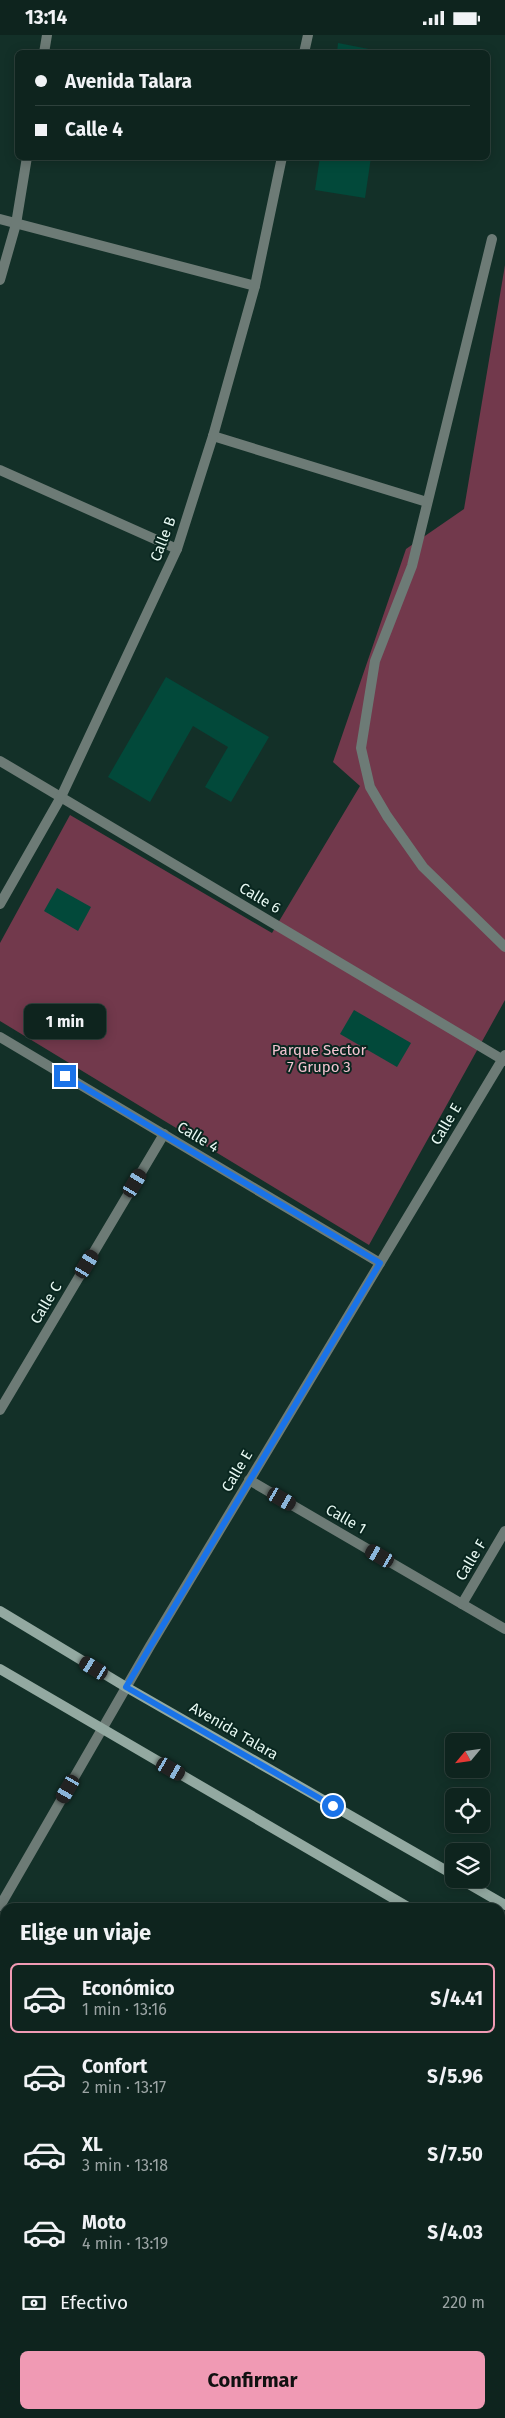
<!DOCTYPE html>
<html lang="es">
<head>
<meta charset="utf-8">
<style>
  :root { --surface:#0e241e; --page:#172c27; --text:#f1f3f6; --muted:#9ba4a4; --line:#2e413c; --accent:#f09ab4 }
  body { margin:0; font-family:"Fira Sans",sans-serif; background:var(--page); color:var(--text); height:100vh; display:flex; flex-direction:column; font-size:19px; white-space:nowrap }
  * { box-sizing:border-box; margin:0 }
  p { font-size:16px; color:var(--muted) }
  .icon { flex:none; width:28px; height:28px; fill:none; stroke:currentColor; stroke-width:2; stroke-linecap:round; stroke-linejoin:round }
  .map { position:relative; flex:1; overflow:hidden }
  .drawer { position:absolute; left:0px; top:1868px; width:505px; height:516px; display:flex; flex-direction:column; background:var(--surface); border-radius:15px 15px 0 0; box-shadow:0 2px 12px #0003,0 0 0 1px var(--line) }
  .drawer>* { flex:none }
  .banner { position:absolute; left:15px; top:15px; width:475px; height:110px; border-radius:8px; box-shadow:0 2px 12px #0003,0 0 0 1px var(--line); display:grid; align-content:center; height:110px; padding:0 20px; background:var(--surface) }
  .needle { width:32px; rotate:241deg }
  .fabs { position:absolute; left:445px; top:1698px; display:grid; gap:10px }
  .fabs a { display:grid; place-items:center; width:45px; height:45px; border-radius:8px; background:var(--surface); box-shadow:0 2px 12px #0003,0 0 0 1px var(--line); font-size:25px }
  .end { position:absolute; width:22px; height:22px; margin:-11px; border:6px solid #1a73e8; background:#fff; box-shadow:0 0 0 2px #fff }
  .from { border-radius:50% }
  .bubble { position:absolute; height:35px; border-radius:8px; background:var(--surface); box-shadow:0 2px 12px #0003,0 0 0 1px var(--line); font-size:16px; font-weight:700; line-height:35px; text-align:center }
  .car { position:absolute; width:15px; height:30px; margin:-15px -8px; border-radius:6px; box-shadow:0 0 4px 1px #0007; background:linear-gradient(#222 24%,#8ab4d8 0 40%,#222 0 76%,#8ab4d8 0 86%,#222 0) }
  .banner b { display:flex; align-items:center; gap:18px; height:48px; font-size:19px }
  .banner b+b { border-top:1px solid var(--line) }
  .banner i { width:12px; height:12px; background:var(--text) }
  ul { padding:0; list-style:none }
  li { display:flex; align-items:center; gap:15px; height:70px; margin:0 10px 8px; padding:0 10px; border:2px solid transparent; border-radius:8px }
  li div { flex:1 }
  li b { display:block; font-size:19px }
  li em { font-style:normal; font-weight:700 }
  li.current { border-color:var(--accent) }
  li>.icon { width:45px; height:45px; stroke-width:1.5 }
  h2 { padding:0 20px; font-size:22px; line-height:60px }
  .pay { display:flex; align-items:center; gap:12px; height:55px; padding:0 20px; font-size:19px }
  .pay p { margin-inline-start:auto }
  .action { display:flex; gap:10px; margin-top:auto; padding:10px 20px }
  .action a { flex:1; height:58px; border-radius:8px; background:var(--accent); color:#111; font-size:20px; font-weight:700; line-height:58px; text-align:center }
  .status { display:flex; justify-content:space-between; align-items:center; height:35px; padding:0 25px; background:var(--surface); direction:ltr }
  .status svg { height:14px; fill:currentColor }
  .map>svg:first-child { display:block }
</style>
</head>
<body>
<div class="status"><b>13:14</b><svg viewBox="0 0 49 12"><path d="M0 12V9h3v3zM5 12V6h3v6zM10 12V3h3v9zM15 12V0h3v12zM26 1h20v11H26zM47 4h2v5h-2z"/></svg></div>
<div class="map">
<svg width="505" height="2383" viewBox="0 0 505 2383">
  <rect width="100%" height="100%" fill="#133028"/>
  <polygon fill="#72394c" points="505,230 505,965 369,1210 0,986 0,908 70,780 272,898 360,751 333,727 406,514 464,474"/>
  <g fill="#02493a">
    <polygon points="338,8 384,17 384,18 337,18"/>
    <polygon points="320,122 371,122 365,163 315,155"/>
    <polygon points="166,642 269,702 231,767 205,752 228,712 193,691 150,767 108,742"/>
    <polygon points="57,853 91,872 78,896 44,876"/>
    <polygon points="354,975 411,1008 397,1032 340,999"/>
  </g>
  <g fill="none" stroke-linecap="round" stroke-linejoin="round">
    <g stroke="#6d7b76" stroke-width="10">
      <polyline points="44,18 47,0"/>
      <polyline points="304,18 308,0"/>
      <polyline points="0,184 255,251"/>
      <polyline points="492,204 412,531 375,626 361,713 370,752 387,781 423,832 505,912"/>
      <polyline points="0,245 16,189 27,122"/>
      <polyline points="213,401 427,467"/>
      <polyline points="0,435 177,514"/>
      <polyline points="0,726 505,1026"/>
      <polyline points="0,869 61,762 177,514 213,401 255,251 282,122"/>
      <polyline points="0,1002 380,1228"/>
      <polyline points="0,1375 164,1099"/>
      <polyline points="249,1445 505,1594"/>
      <polyline points="462,1569 505,1496"/>
      <polyline points="0,1871 150,1611 505,1020"/>
      <polyline points="0,1920 5,1923"/>
      <polyline points="500,1994 505,1985"/>
      <polyline points="500,2222 505,2225"/>
      <polyline points="0,2329 5,2320"/>
      <polyline points="273,2383 276,2379"/>
    </g>
    <g stroke="#93a9a1" stroke-width="10">
      <polyline points="0,1576 126,1652 454,1840"/>
      <polyline points="0,1634 408,1872"/>
      <polyline points="460,1844 505,1870"/>
      <polyline points="500,1926 505,1929"/>
    </g>
  </g>
  <g fill="none" stroke-linecap="round" stroke-linejoin="round">
    <polyline stroke="#1a73e8" stroke-width="6" points="65,1041 380,1228 126,1652 333,1771"/>
  </g>
  <g text-anchor="middle" dominant-baseline="central" stroke-width="4" stroke-linejoin="round" paint-order="stroke">
    <g font-size="15" fill="#e7f8f2" stroke="#09261f">
      <text transform="translate(163 504) rotate(-69)">Calle B</text>
      <text transform="translate(260 863) rotate(31)">Calle 6</text>
      <text transform="translate(446 1089) rotate(-59)">Calle E</text>
      <text transform="translate(198 1102) rotate(31)">Calle 4</text>
      <text transform="translate(46 1268) rotate(-59)">Calle C</text>
      <text transform="translate(237 1436) rotate(-59)">Calle E</text>
      <text transform="translate(346 1484) rotate(30)">Calle 1</text>
      <text transform="translate(471 1525) rotate(-59)">Calle F</text>
      <text transform="translate(234 1696) rotate(30)">Avenida Talara</text>
    </g>
    <g font-size="15" fill="#f3c3d0" stroke="#09261f">
      <text x="319" y="1015">Parque Sector<tspan x="319" dy="17">7 Grupo 3</tspan></text>
    </g>
  </g>
</svg>
<div class="fabs">
<a><svg class="needle" viewBox="-14 -14 28 28"><path d="M0-13l5 13h-10z" fill="#e53935"/><path d="M0 13l5-13h-10z" fill="#9ba4a4"/></svg></a>
<a><svg class="icon" aria-label="locate" viewBox="0 0 24 24"><circle cx="12" cy="12" r="6"/><path d="M12 2v4M12 18v4M2 12h4M18 12h4"/></svg></a>
<a><svg class="icon" aria-label="layers" viewBox="0 0 24 24"><path d="M12 4l9 5-9 5-9-5zM3 14l9 5 9-5"/></svg></a>
</div>
<i class="end from" style="left:333px;top:1771px"></i>
<i class="end" style="left:65px;top:1041px"></i>
<div class="bubble" style="left:24px;top:969px;width:82px">1 min</div>
<i class="car" style="left:135px;top:1148px;rotate:31deg"></i>
<i class="car" style="left:87px;top:1229px;rotate:31deg"></i>
<i class="car" style="left:282px;top:1464px;rotate:120deg"></i>
<i class="car" style="left:380px;top:1521px;rotate:300deg"></i>
<i class="car" style="left:94px;top:1633px;rotate:301deg"></i>
<i class="car" style="left:171px;top:1734px;rotate:120deg"></i>
<i class="car" style="left:68px;top:1754px;rotate:210deg"></i>
<div class="banner">
<b><i class="from"></i>Avenida Talara</b>
<b><i></i>Calle 4</b>
</div>
<section class="drawer">
<h2>Elige un viaje</h2>
<ul>
<li class="current"><svg class="icon" aria-label="car" viewBox="0 0 24 24"><path d="M5 17H2v-5l4-1 3-4h7l3 4 3 1v5h-3M9 17h6M6 11h13"/><circle cx="7" cy="17" r="2"/><circle cx="17" cy="17" r="2"/></svg><div><b>Económico</b><p>1 min · 13:16</p></div><em>S/4.41</em></li>
<li><svg class="icon" aria-label="car" viewBox="0 0 24 24"><path d="M5 17H2v-5l4-1 3-4h7l3 4 3 1v5h-3M9 17h6M6 11h13"/><circle cx="7" cy="17" r="2"/><circle cx="17" cy="17" r="2"/></svg><div><b>Confort</b><p>2 min · 13:17</p></div><em>S/5.96</em></li>
<li><svg class="icon" aria-label="car" viewBox="0 0 24 24"><path d="M5 17H2v-5l4-1 3-4h7l3 4 3 1v5h-3M9 17h6M6 11h13"/><circle cx="7" cy="17" r="2"/><circle cx="17" cy="17" r="2"/></svg><div><b>XL</b><p>3 min · 13:18</p></div><em>S/7.50</em></li>
<li><svg class="icon" aria-label="car" viewBox="0 0 24 24"><path d="M5 17H2v-5l4-1 3-4h7l3 4 3 1v5h-3M9 17h6M6 11h13"/><circle cx="7" cy="17" r="2"/><circle cx="17" cy="17" r="2"/></svg><div><b>Moto</b><p>4 min · 13:19</p></div><em>S/4.03</em></li>
</ul>
<div class="pay"><svg class="icon" aria-label="cash" viewBox="0 0 24 24"><path d="M3 7h18v10H3z"/><circle cx="12" cy="12" r="2"/></svg>Efectivo<p>220 m</p></div>
<div class="action"><a>Confirmar</a></div>
</section>
</div>
</body>
</html>
